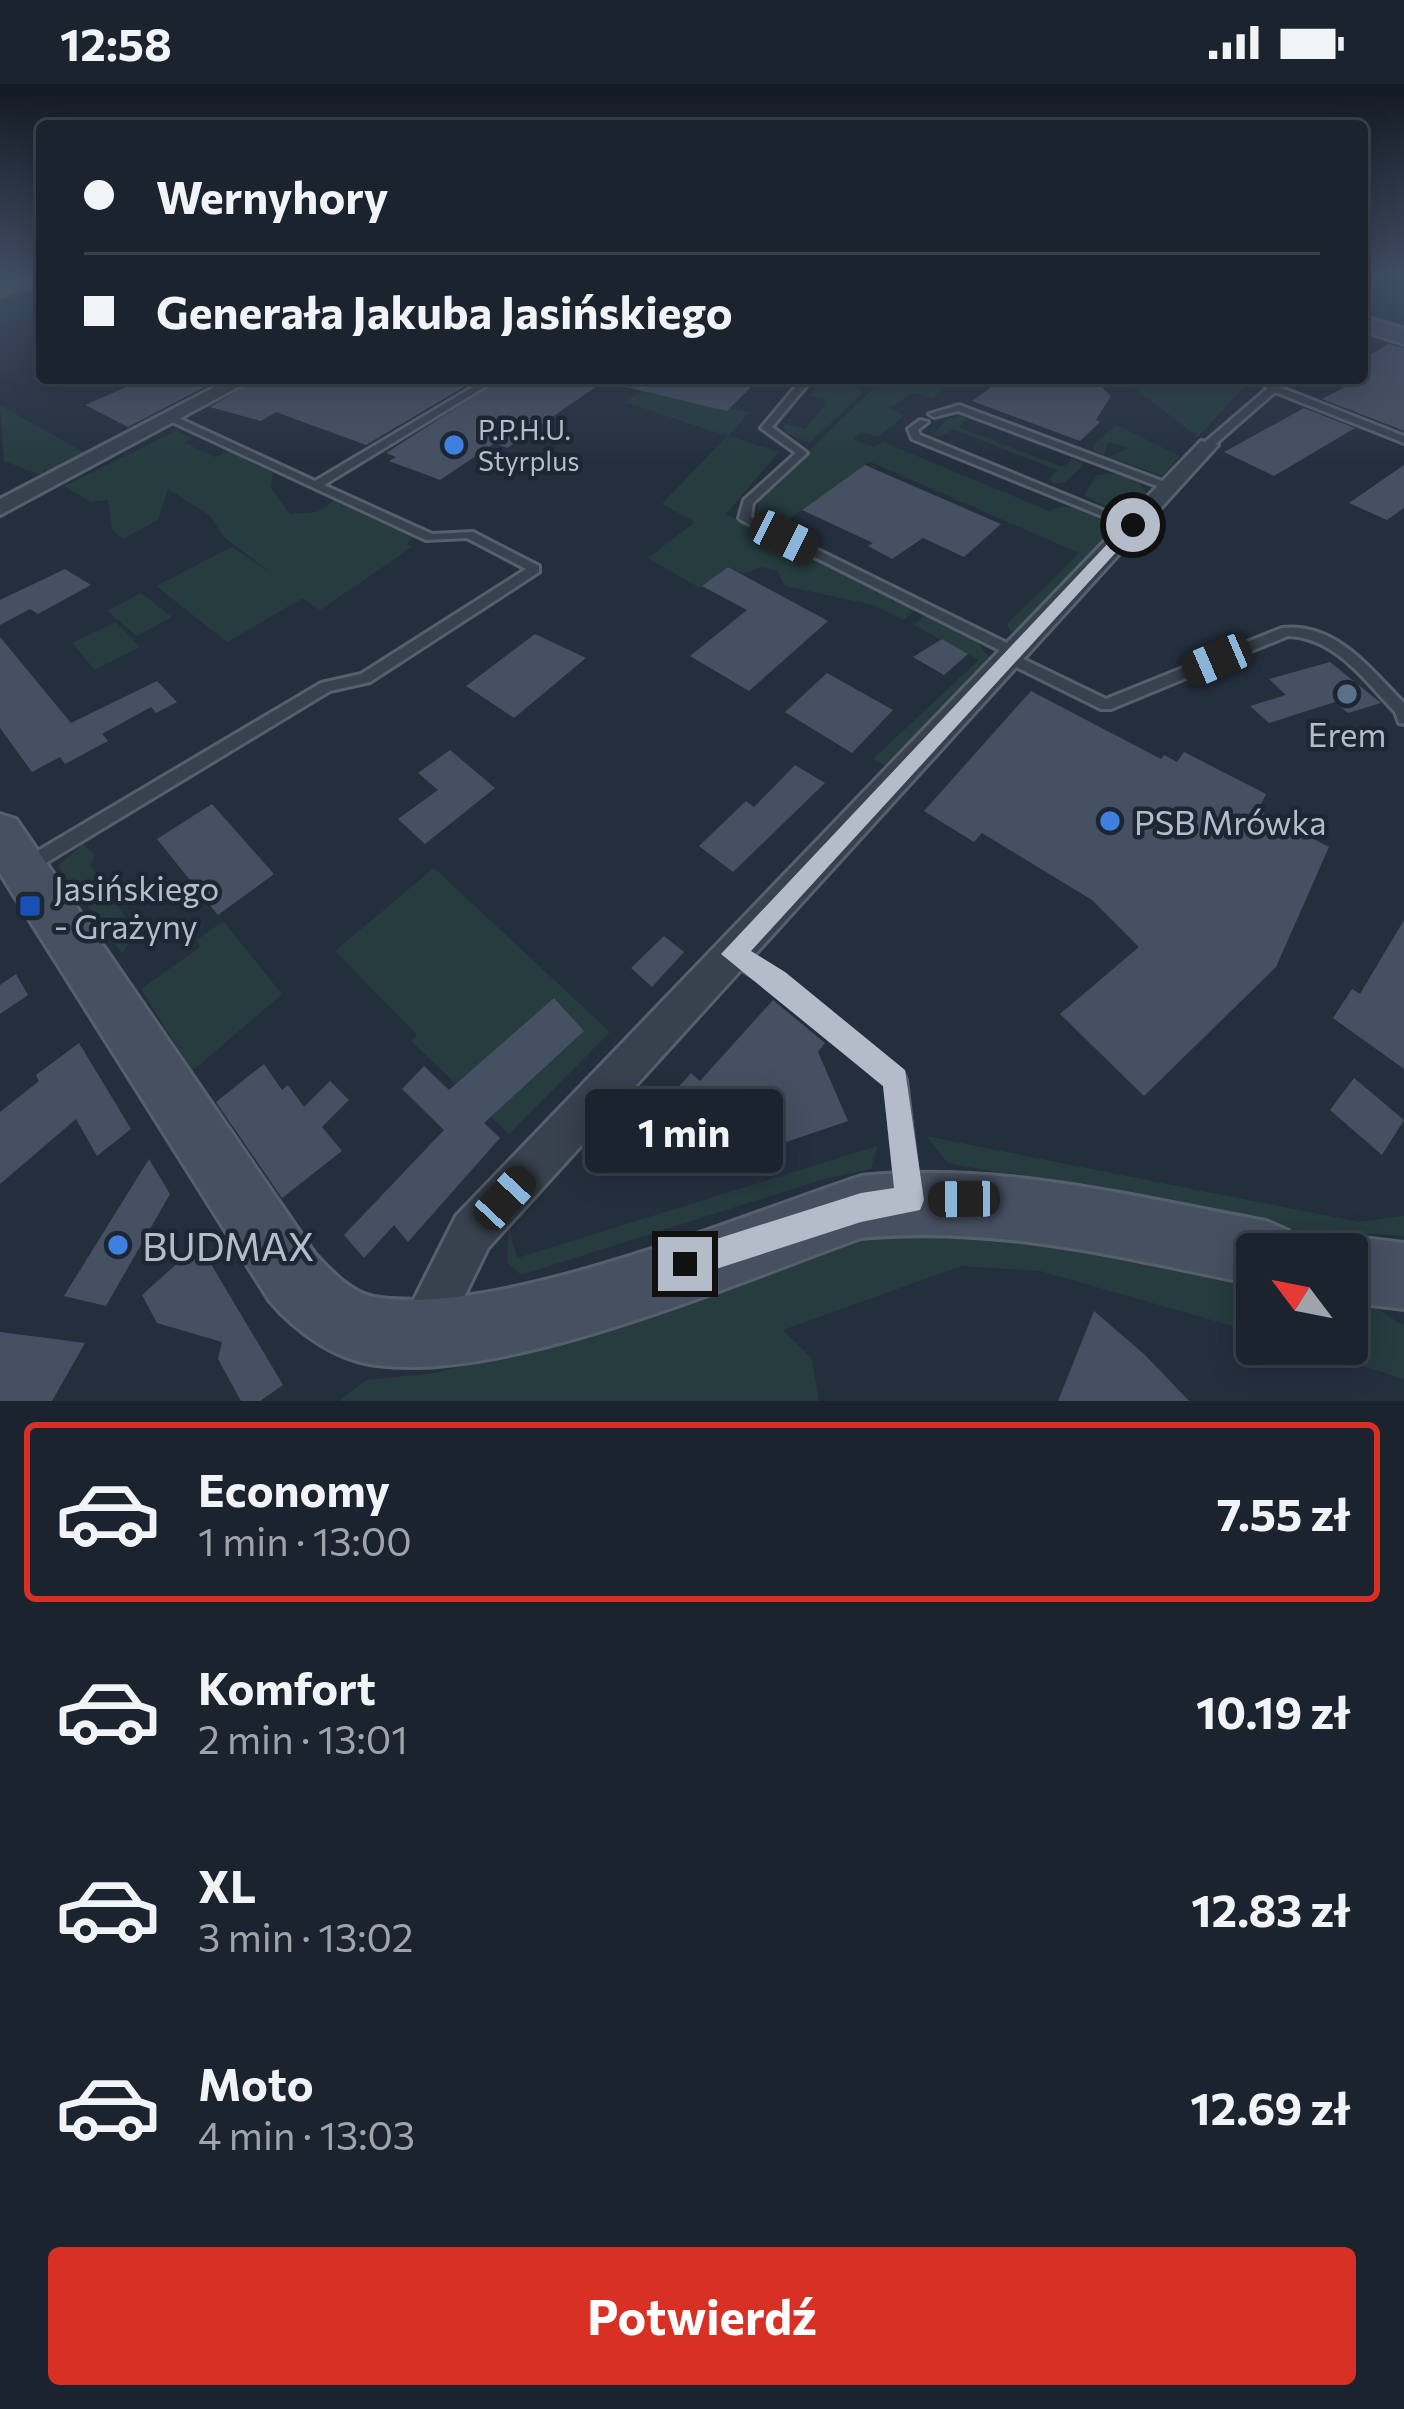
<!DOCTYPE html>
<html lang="pl">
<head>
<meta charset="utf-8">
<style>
  :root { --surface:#1b232e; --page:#282f3a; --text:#f1f3f6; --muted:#a0a4aa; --line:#39404a; --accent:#d93025 }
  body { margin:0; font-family:Commissioner,sans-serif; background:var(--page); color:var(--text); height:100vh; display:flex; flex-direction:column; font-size:45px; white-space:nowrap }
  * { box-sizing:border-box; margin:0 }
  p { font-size:39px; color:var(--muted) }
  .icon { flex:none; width:66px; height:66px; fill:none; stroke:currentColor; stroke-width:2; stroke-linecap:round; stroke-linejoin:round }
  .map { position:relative; height:1317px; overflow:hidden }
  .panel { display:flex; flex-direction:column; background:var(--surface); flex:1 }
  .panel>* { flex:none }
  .banner { position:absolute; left:36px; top:36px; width:1332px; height:264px; border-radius:12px; box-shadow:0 6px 30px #0003,0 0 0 3px var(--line); display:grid; align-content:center; height:264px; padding:0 48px; background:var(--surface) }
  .needle { width:78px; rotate:302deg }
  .fabs { position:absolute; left:1236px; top:1149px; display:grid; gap:24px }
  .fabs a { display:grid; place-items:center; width:132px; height:132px; border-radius:12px; background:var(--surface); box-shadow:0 6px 30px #0003,0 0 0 3px var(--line); font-size:60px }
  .end { position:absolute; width:54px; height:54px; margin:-27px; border:15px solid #b4bcc9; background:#111; box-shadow:0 0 0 6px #111 }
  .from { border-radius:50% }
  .bubble { position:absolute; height:84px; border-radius:12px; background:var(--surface); box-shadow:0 6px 30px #0003,0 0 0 3px var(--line); font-size:39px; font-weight:700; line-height:84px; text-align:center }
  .car { position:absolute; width:36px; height:72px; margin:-36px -18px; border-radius:15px; box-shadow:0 0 9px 3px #0007; background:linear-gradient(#222 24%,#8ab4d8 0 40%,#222 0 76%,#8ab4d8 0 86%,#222 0) }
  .banner b { display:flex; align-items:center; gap:42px; height:114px; font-size:45px }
  .banner b+b { border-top:3px solid var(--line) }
  .banner i { width:30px; height:30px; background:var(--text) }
  ul { padding:21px 0 0; list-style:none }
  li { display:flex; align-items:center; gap:36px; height:180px; margin:0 24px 18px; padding:0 24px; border:6px solid transparent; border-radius:12px }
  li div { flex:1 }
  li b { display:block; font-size:45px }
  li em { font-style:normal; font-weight:700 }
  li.selected { border-color:var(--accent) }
  li>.icon { width:108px; height:108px; stroke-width:1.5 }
  .cta { display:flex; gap:24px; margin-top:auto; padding:24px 48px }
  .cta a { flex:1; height:138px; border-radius:12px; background:var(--accent); color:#fff; font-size:48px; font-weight:700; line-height:138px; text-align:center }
  .status { display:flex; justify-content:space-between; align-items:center; height:84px; padding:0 60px; background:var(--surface); direction:ltr }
  .status svg { height:33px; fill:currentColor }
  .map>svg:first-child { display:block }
</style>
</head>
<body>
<div class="status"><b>12:58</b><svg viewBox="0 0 49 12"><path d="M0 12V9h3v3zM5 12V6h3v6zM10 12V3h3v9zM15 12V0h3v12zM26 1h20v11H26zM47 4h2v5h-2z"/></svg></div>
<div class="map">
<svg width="1404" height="1317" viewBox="0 0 1404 1317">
  <rect width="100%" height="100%" fill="#242f3e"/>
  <g fill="#263c3f">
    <polygon points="660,294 648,308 749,328 729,352 779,368 726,430 917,524 904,536 873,521 785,502 777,487 762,483 743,490 728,483 700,504 648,474 695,438 662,420 727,352 625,318"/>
    <polygon points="826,294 855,299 863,308 810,359 785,348 783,339 805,345 825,321 825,315 809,312"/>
    <path d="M884 294H955L932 315 914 308 889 324 905 331 878 353 861 348 853 355 874 363 883 358 1049 427C1073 416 1099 428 1113 449L1021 546 1010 548 1007 540 1079 469 870 378 781 441 820 460 816 463 756 432 759 416Z"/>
    <polygon points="1121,294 1246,294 1249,297 1198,353"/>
    <polygon points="0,321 87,370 43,392 4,377"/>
    <polygon points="961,331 966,334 959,343 1062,383 1074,375 1084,381 1065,398 1054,400 1049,395 1057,386 953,345 942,353 933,350 947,335"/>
    <polygon points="1117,341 1176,370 1180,372 1162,392 1109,373 1128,364 1108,358 1104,371 1094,367 1093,361"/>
    <polygon points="176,347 191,354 185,359 215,373 228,367 273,389 271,404 290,430 317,428 334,417 413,453 407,460 412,463 320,526 303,514 227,558 156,502 232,463 271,489 224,453 209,431 168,405 158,436 123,455 112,446 108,416 91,418 64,402"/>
    <polygon points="1115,389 1135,394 1147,410 1129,430 1115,428 1084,411 1097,391"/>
    <polygon points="141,509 172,533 137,552 107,527"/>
    <polygon points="926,530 975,556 989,573 887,683 873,675 979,576 914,541"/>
    <polygon points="116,538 140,563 95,586 72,559"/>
    <polygon points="83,760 95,771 90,781 128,837 139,835 143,840 122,869 58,782"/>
    <polygon points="434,784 610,948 509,1050 411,957 417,951 335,867"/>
    <polygon points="223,837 282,910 192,987 141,905 200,863 197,856"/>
    <polygon points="926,1052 1359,1138 1404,1132 1404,1152 1301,1146 948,1079"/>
    <polygon points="877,1062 871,1085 824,1095 521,1191 507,1178 509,1145 517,1174"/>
    <polygon points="958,1141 1257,1198 1257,1249 1040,1187 961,1182 783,1246 812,1275 819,1317 339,1317 366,1296 435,1289 493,1273 870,1151"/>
    <polygon points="1347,1216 1373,1222 1404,1242 1404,1295 1293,1260 1347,1260"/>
  </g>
  <g fill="#455162">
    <polygon points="1389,260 1404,264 1404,347 1322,315 1362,294 1362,275"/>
    <polygon points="147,294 222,294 128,343 85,321"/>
    <polygon points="259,294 479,294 366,361 276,328 261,337 210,323"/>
    <polygon points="503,294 609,294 507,364 495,359 440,396 389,377 396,373 386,369"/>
    <polygon points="623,294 730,294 754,300 727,327 622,302"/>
    <polygon points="1004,294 1092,294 1111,312 1096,336 1100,338 1080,357 972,317"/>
    <polygon points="1304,324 1355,344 1274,392 1224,368"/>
    <polygon points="865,381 1001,440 964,473 923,454 892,475 868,462 873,459 802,426"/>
    <polygon points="1404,381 1404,424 1387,436 1349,419"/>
    <polygon points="728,483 828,537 749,607 690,572 747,526 702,502"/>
    <polygon points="65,485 91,501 38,530 30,525 0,541 0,516"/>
    <polygon points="535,550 586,574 514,634 466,602"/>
    <polygon points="0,553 71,639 157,597 177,618 156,629 151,623 102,650 108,657 65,680 60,673 32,688 0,644"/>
    <polygon points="942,555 968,570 944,591 913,573"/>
    <polygon points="1330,578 1381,619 1348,629 1335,618 1269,639 1250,622 1286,611 1269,595"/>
    <polygon points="827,589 893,626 852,669 785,628"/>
    <polygon points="1031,607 1161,675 1164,671 1177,678 1184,668 1266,710 1258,726 1329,763 1276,883 1144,1012 1060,930 1139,863 1092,816 982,749 974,758 924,727"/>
    <polygon points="450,666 495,704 425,760 398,735 438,706 418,689"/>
    <polygon points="795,681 825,699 733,788 699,762 746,717 754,723"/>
    <polygon points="212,720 274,790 218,831 157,755"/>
    <polygon points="1404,836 1404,985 1333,934 1352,905 1360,910"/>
    <polygon points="664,852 684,868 652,903 631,884"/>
    <polygon points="16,890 28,911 0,930 0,901"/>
    <polygon points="554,914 584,947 484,1039 500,1054 408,1158 394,1141 364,1174 344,1151 444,1046 402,1005 424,982 449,1006"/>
    <polygon points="773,916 825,959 818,968 848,1037 748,1071 736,1087 700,1051 677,1079 642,1043 691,989 700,997"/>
    <polygon points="79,959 131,1045 97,1072 76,1035 0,1100 0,1028 39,997 36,991"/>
    <polygon points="264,980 282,1006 288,1001 304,1023 330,997 349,1016 322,1043 342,1067 282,1114 216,1018"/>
    <polygon points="1354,994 1404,1036 1382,1071 1330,1026"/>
    <polygon points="149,1075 170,1110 106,1222 64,1212"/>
    <polygon points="199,1160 283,1301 260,1317 241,1317 218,1275 222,1258 157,1239 142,1211"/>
    <polygon points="1094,1227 1145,1271 1189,1317 1058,1317"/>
    <polygon points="0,1248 85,1259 52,1317 0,1317"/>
  </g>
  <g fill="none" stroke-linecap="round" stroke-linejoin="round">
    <g stroke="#565f6c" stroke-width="6">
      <g id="lane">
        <polygon points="488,294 499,294 324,401 432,450 473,448 539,482 539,488 370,598 330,607 31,788 25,790 19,788 17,783 19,778 321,599 361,590 526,485 467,454 426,456 168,336 168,332 174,332 315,397"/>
        <path d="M803 294H813L772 343 807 369 753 419 751 433 1019 565 1021 568 1017 572 1106 615 1282 544C1336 538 1370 585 1404 619V640L1399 639 1395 628C1365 597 1336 554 1288 552L1111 625H1101L1004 577 1002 574 1007 570 741 436 739 434 744 416 796 369 761 344Z"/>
        <polygon points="1253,294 1264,294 1277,302 1404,352 1404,359 1275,308 1212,363 1204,363 1204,359 1268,304"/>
        <polygon points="959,321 1173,401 1174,403 1165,405 958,327 934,333 929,330"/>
        <polygon points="920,336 928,338 918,346 920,351 1139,441 1133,444 1129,443 912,355 908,345"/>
        <polygon points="733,861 784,891 903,989 906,996 919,1107 916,1115 908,1118 900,1115 897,1107 886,1001 770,903 726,876 724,870 726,864"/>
      </g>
    </g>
    <g stroke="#565f6c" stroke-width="6">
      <g id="street">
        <polygon points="232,294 255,294 0,431 0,415"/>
        <polygon points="1201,357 1218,361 488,1164 439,1264 422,1271 405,1264 398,1247 456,1132"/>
      </g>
    </g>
    <g stroke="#565f6c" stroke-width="6">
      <g id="secondary">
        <polygon points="1362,232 1404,245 1404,260 1362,247"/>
        <path d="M0 730 16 735 315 1170C330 1186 351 1209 374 1213 498 1234 738 1133 861 1092 1000 1078 1131 1112 1266 1137L1289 1147 1299 1170H1257V1201C1124 1174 997 1141 861 1154 735 1199 506 1299 376 1281 335 1276 295 1247 269 1216L0 789Z"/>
        <polygon points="1347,1152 1404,1159 1404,1225 1347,1218 1347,1170 1320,1170 1324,1162"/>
      </g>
    </g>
    <g stroke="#434c59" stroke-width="6">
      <polygon id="highway" points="42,195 39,201 0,213 0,196"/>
    </g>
    <use href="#lane" fill="#38414e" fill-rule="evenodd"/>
    <use href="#street" fill="#38414e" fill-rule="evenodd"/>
    <use href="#secondary" fill="#465061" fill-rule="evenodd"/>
    <use href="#highway" fill="#746855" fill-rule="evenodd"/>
  </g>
  <linearGradient id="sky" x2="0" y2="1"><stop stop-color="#141a22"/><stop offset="0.51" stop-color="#3f4d63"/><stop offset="1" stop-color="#3f4d63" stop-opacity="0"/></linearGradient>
  <rect width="1404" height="379" fill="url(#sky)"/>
  <polygon fill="#b4bcc9" points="1128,438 1141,441 751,867 785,888 905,986 924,1116 920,1126 861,1138 685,1195 674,1191 669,1180 674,1169 685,1165 861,1109 894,1104 883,1002 721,870"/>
  <g fill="#3f7fe0" stroke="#1d2633" stroke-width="4.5">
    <circle cx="454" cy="361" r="12"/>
    <circle cx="1110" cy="737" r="12"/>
    <circle cx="118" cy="1161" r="12"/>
  </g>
  <circle fill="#5c6f8a" stroke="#1d2633" stroke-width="4.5" cx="1347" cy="610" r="12"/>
  <rect fill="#1a4fb4" stroke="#1d2633" stroke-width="4.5" x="18" y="810" width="24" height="24" rx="6"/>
  <g text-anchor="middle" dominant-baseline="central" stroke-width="9" stroke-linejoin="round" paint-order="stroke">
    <g font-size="27" fill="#b4bcc9" stroke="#1d2633" text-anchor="start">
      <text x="478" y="345">P.P.H.U.<tspan x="478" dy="31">Styrplus</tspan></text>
    </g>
    <g font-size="33" fill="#b4bcc9" stroke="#1d2633" text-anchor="start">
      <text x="1347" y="649" text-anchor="middle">Erem</text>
      <text x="1134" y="737">PSB Mrówka</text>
      <text x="54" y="803">Jasińskiego<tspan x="54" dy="38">- Grażyny</tspan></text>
    </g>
    <g font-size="39" fill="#b4bcc9" stroke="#1d2633" text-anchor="start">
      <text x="142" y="1161">BUDMAX</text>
    </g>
  </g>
</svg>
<div class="fabs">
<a><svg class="needle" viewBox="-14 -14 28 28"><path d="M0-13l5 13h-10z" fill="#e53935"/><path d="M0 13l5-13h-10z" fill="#a0a4aa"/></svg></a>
</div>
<i class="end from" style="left:1133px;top:441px"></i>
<i class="end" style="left:685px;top:1180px"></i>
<div class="bubble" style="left:585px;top:1005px;width:198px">1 min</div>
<i class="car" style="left:784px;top:453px;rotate:116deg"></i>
<i class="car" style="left:1217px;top:576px;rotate:247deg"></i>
<i class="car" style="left:505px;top:1114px;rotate:43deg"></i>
<i class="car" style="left:964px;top:1115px;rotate:269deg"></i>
<div class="banner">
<b><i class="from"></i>Wernyhory</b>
<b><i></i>Generała Jakuba Jasińskiego</b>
</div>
</div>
<section class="panel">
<ul>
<li class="selected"><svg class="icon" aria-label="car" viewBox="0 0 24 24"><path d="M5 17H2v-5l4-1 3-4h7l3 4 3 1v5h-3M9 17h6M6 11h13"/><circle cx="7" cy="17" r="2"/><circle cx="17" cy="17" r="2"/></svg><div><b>Economy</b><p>1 min · 13:00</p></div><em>7.55 zł</em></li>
<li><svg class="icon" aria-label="car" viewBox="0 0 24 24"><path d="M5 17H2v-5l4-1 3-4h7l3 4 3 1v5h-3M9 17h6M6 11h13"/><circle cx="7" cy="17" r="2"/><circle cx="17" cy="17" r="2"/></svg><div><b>Komfort</b><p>2 min · 13:01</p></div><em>10.19 zł</em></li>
<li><svg class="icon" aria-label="car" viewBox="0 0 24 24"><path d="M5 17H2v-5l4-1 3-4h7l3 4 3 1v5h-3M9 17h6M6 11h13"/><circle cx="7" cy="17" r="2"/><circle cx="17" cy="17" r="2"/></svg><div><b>XL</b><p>3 min · 13:02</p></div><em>12.83 zł</em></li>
<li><svg class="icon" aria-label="car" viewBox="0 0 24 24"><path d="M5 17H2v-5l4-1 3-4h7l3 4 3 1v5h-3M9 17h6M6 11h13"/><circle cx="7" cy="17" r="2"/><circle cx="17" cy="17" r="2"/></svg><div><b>Moto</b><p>4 min · 13:03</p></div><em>12.69 zł</em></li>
</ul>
<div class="cta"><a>Potwierdź</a></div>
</section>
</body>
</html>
